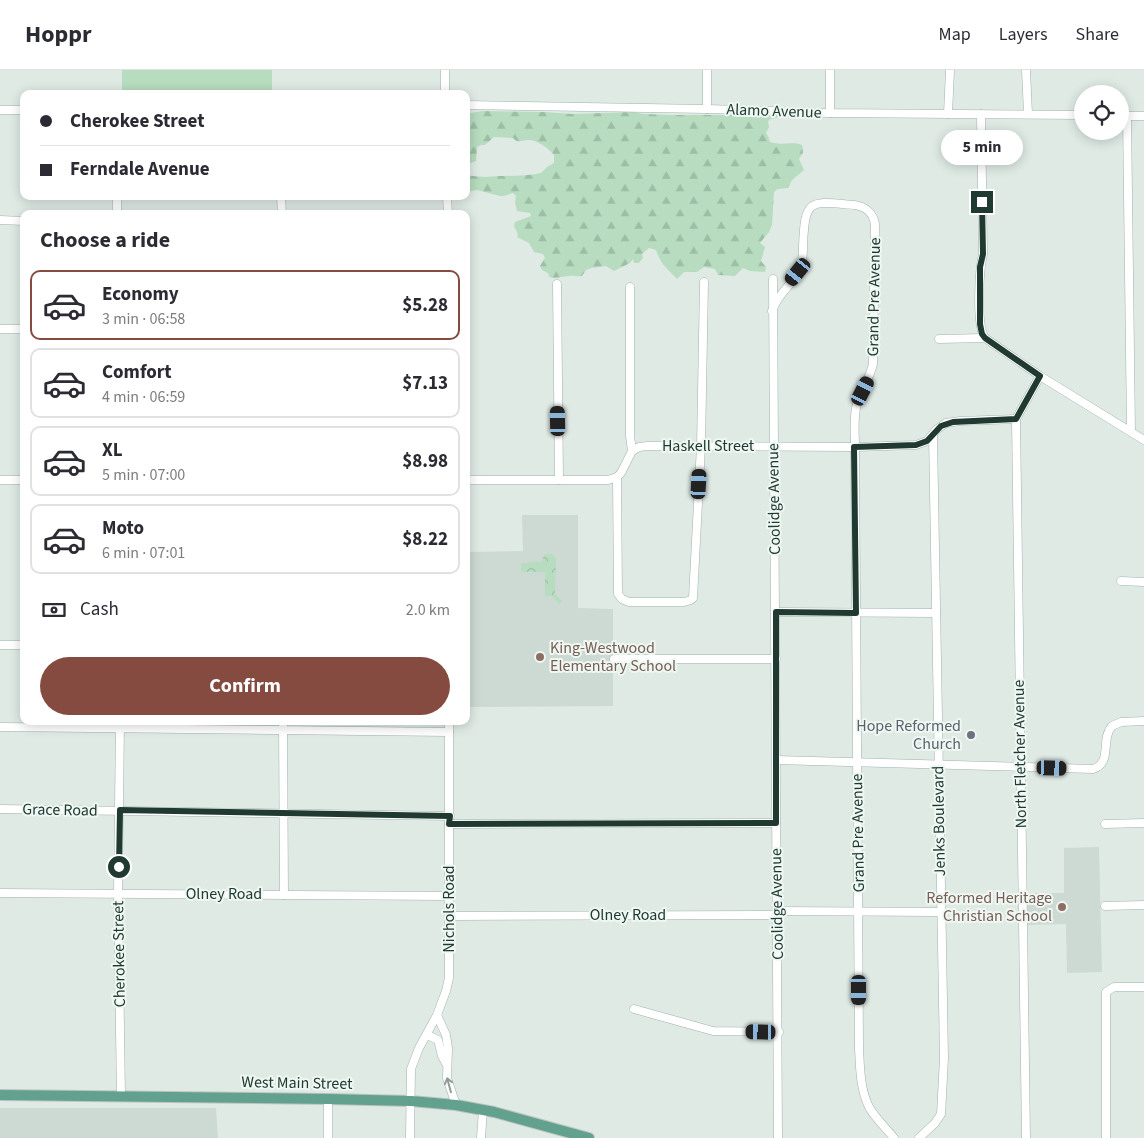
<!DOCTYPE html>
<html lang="en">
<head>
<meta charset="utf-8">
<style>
  :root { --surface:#fff; --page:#f7f7f7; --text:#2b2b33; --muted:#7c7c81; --line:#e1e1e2; --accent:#854b41 }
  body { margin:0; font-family:"Source Sans 3",sans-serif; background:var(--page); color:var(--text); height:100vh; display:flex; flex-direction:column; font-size:19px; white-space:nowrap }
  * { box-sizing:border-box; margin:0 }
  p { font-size:16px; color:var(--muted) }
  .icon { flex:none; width:28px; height:28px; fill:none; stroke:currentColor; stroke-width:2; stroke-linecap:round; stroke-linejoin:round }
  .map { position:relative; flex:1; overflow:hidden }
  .panel { position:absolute; left:20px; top:140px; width:450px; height:515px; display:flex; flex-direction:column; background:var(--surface); border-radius:10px; box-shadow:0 2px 12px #0003 }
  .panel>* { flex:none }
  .banner { position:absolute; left:20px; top:20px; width:450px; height:110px; border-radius:10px; box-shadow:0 2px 12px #0003; display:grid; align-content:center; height:110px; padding:0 20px; background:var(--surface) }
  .tools { position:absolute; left:1074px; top:15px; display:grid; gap:10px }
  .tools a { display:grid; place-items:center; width:55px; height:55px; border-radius:50%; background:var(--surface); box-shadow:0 2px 12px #0003; font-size:25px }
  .end { position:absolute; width:22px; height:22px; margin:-11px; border:6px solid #203a32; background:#fff; box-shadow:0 0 0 2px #fff }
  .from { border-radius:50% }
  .bubble { position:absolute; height:35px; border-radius:18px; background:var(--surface); box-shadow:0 2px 12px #0003; font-size:16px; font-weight:700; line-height:35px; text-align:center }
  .car { position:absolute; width:15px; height:30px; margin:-15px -8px; border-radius:6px; box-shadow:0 0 4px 1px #0007; background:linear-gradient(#222 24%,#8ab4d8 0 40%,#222 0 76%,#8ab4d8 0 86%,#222 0) }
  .banner b { display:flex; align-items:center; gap:18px; height:48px; font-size:19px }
  .banner b+b { border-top:1px solid var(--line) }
  .banner i { width:12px; height:12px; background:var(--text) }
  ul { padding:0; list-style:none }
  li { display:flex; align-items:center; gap:15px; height:70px; margin:0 10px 8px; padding:0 10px; border:2px solid var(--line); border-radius:10px }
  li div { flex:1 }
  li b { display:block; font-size:19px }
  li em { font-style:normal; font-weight:700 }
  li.active { border-color:var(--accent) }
  li>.icon { width:45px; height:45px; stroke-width:1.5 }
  h2 { padding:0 20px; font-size:22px; line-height:60px }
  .pay { display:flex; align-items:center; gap:12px; height:55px; padding:0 20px; font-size:19px }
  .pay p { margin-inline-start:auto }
  .button { display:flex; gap:10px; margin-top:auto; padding:10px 20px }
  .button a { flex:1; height:58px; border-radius:30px; background:var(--accent); color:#fff; font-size:20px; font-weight:700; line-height:58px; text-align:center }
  header { display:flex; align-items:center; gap:30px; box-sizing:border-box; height:70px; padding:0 25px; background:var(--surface); border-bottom:1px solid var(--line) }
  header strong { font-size:24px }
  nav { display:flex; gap:28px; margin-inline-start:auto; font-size:18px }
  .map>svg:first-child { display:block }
</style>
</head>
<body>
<header>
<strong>Hoppr</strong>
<nav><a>Map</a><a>Layers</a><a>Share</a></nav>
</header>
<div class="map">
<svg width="1144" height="1068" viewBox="0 0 1144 1068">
  <defs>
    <pattern id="forest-firs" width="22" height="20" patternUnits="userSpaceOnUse" patternTransform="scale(1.25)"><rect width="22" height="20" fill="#b7dcbf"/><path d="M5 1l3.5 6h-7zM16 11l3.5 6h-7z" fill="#9dbea5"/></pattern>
    <pattern id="park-crowns" width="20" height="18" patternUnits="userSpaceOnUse" patternTransform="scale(1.25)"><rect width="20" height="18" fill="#b7dcbf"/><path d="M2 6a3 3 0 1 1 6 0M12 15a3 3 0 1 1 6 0" fill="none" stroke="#9dbea5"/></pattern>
  </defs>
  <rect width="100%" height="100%" fill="#dfeae5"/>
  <g fill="#cddad3">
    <polygon points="522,445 578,445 578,538 613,539 613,636 466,637 466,482 523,481"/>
    <polygon points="1099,777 1102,902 1067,903 1066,854 1023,855 1022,823 1064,823 1064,778"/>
    <polygon points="0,1038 216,1038 218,1068 0,1068"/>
  </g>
  <rect fill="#b7dcbf" x="122" y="0" width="150" height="24"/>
  <path fill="url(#forest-firs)" d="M482 41 544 42 573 44 634 42 643 44 672 45H778L780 47 771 49 768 51 769 57 766 63 768 66 770 72C781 76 792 71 802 75L803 83 799 89 804 100 792 110 788 118 778 119 774 122 772 155 769 162 760 173 765 177 761 191 766 197 765 202 750 201 743 198 735 206 718 205 715 199 704 197 697 202H684L677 209C667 198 661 195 656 180L649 178 642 184 643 188 639 193H634L633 189 630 193 614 201 606 196 591 198 586 200 582 206C577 207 574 205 570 206 562 206 557 209 549 207L548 203 542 200 540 196 545 188 543 184 534 182 529 173 517 167 518 164 514 156 515 152 531 146 530 143 517 141 515 133 516 126 513 123 504 126H500L477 120 466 122V106C473 105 479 107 486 107 504 105 523 107 541 103L547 97 554 93V85C548 78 538 70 528 70 521 70 518 74 513 68L494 67 485 75H481L477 77 476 91 466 95V44Z"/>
  <path fill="url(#park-crowns)" d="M545 484H552L556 489 555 524 562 531 559 534 552 526H545V502H521V493C528 494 534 490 541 492Z"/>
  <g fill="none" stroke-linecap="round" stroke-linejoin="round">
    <g stroke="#a2b2ac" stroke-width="9">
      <g id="minor">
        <polyline points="445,0 445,24"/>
        <polyline points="1026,0 1028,44"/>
        <polyline points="466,35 707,39 830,43 1082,45"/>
        <polyline points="707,39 707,0"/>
        <polyline points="0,40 24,40"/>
        <polyline points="830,43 830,0"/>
        <polyline points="948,44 950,0"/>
        <path d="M981 44 983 184C979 201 976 255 985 268"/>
        <polyline points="1120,46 1144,46"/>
        <polyline points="1127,46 1131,361"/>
        <polyline points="117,126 117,144"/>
        <polyline points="281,126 282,144"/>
        <polyline points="447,126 448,144"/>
        <polyline points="0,150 24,151"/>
        <polyline points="773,209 778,1068"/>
        <polyline points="557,214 559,410"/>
        <polyline points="630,217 630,366 632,381 621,403 617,407 618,524 622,529 629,532 684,532 691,530 693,528 701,376 704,212"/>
        <path d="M772 241C778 223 793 214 800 199 803 192 803 184 803 176 805 128 809 131 854 135 865 136 873 143 875 154L873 294C870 308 861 320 857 334 853 347 855 363 855 377L859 978C860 997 860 1019 869 1037 875 1048 886 1058 894 1068"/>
        <polyline points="0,259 24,259"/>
        <polyline points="939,269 985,268 1040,306 1144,370"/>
        <polyline points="632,381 639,377 648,376 855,377 916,375 927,371 936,360 946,353 960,351 1016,349"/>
        <polyline points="0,410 24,410"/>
        <polyline points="466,410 608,410 617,407"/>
        <polyline points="1121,511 1144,512"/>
        <polyline points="776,542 936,543"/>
        <polyline points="0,575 24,575"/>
        <polyline points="614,589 776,589"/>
        <polyline points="120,651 118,824 121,1027"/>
        <polyline points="283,651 284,825"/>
        <polyline points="0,657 449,662"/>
        <path d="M776 690 1093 699C1113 693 1100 669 1112 656L1121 652 1144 651"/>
        <polyline points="0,739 450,746"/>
        <polyline points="449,754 776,753"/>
        <polyline points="1105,754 1144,753"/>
        <polyline points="0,823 449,826"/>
        <polyline points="1105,836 1144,835"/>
        <polyline points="777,841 941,842"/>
        <polyline points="449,846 777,845"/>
        <polyline points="634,939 713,961 779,962"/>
        <polyline points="437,945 446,965 448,978 447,1008 456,1035"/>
        <polyline points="427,965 438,970 442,986 447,995"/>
        <polyline points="328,1068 328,1029"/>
        <polyline points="410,1068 411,999 419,978 437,945 446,921 449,908 449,651"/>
        <polyline points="481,1068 483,1040"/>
        <polyline points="919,1068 935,1053 941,1044 944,988 933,365"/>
        <polyline points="1026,1068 1016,349 1040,306"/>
        <polyline points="1106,1068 1106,922 1114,917 1144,917"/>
      </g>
    </g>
    <g stroke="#bcc4c2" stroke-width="12">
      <polyline id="major" points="0,1025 328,1029 411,1031 456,1035 494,1042 589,1068"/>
    </g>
    <use href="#minor" stroke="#fff" stroke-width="8"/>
    <use href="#major" stroke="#62a18d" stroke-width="10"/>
  </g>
  <defs><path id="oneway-shaft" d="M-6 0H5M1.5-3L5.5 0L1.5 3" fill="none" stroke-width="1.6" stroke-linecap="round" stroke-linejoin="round" transform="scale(1.25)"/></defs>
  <use stroke="#909c98" href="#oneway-shaft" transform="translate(449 1015) rotate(-105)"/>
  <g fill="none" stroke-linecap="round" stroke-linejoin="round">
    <polyline stroke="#203a32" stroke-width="6" points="119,797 120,740 450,746 449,754 776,753 776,542 856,543 854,377 916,375 927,371 941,356 953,352 1016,349 1040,306 985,268 982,264 980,254 980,197 983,184 982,132"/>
  </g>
  <g fill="#8d6e63" stroke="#eff7f3" stroke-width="2">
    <circle cx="540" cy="587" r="5"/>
    <circle cx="1062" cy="837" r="5"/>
  </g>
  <circle fill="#6b7280" stroke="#eff7f3" stroke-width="2" cx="971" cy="665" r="5"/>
  <g text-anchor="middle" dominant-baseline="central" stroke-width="4" stroke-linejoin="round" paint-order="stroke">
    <g font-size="16" fill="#203a32" stroke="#eff7f3">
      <text transform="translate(774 41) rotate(2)">Alamo Avenue</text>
      <text transform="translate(874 227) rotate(-89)">Grand Pre Avenue</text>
      <text x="708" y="376">Haskell Street</text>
      <text transform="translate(774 429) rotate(-91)">Coolidge Avenue</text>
      <text transform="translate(1020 684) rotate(-91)">North Fletcher Avenue</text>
      <text transform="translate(60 740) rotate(1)">Grace Road</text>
      <text transform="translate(939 751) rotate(-91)">Jenks Boulevard</text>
      <text transform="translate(858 763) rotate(-91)">Grand Pre Avenue</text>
      <text x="224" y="824">Olney Road</text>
      <text transform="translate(777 834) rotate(-91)">Coolidge Avenue</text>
      <text transform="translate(449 839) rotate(-90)">Nichols Road</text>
      <text x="628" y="845">Olney Road</text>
      <text transform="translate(119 884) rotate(-91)">Cherokee Street</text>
      <text transform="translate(297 1013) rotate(1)">West Main Street</text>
    </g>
    <g font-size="16" fill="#785e54" stroke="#eff7f3" text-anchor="start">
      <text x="550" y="578">King-Westwood<tspan x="550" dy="18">Elementary School</tspan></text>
      <text x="1052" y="828" text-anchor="end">Reformed Heritage<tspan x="1052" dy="18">Christian School</tspan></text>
    </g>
    <g font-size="16" fill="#5b616d" stroke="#eff7f3" text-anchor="end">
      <text x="961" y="656">Hope Reformed<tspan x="961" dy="18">Church</tspan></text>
    </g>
  </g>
</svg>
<div class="tools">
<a><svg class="icon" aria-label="locate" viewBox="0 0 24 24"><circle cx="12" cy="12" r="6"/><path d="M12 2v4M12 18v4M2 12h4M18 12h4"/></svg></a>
</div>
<i class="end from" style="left:119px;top:797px"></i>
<i class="end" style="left:982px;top:132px"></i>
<div class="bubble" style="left:941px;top:60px;width:82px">5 min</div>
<i class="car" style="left:798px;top:202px;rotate:219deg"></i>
<i class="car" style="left:863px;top:321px;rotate:27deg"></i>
<i class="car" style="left:558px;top:351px;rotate:359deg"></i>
<i class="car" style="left:699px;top:414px;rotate:3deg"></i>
<i class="car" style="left:1052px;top:698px;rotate:92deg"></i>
<i class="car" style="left:859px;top:920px;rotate:180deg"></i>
<i class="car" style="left:761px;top:962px;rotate:271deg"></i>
<div class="banner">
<b><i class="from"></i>Cherokee Street</b>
<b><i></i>Ferndale Avenue</b>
</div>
<section class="panel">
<h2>Choose a ride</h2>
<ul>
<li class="active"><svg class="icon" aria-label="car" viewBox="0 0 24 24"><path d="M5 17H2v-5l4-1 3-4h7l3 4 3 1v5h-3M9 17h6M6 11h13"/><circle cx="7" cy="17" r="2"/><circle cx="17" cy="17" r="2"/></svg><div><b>Economy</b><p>3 min · 06:58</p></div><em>$5.28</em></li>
<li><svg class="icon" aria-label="car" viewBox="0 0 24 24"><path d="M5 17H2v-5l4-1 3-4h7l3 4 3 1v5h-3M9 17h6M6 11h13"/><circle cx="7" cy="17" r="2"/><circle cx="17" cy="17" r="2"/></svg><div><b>Comfort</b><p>4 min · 06:59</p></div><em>$7.13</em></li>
<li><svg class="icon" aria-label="car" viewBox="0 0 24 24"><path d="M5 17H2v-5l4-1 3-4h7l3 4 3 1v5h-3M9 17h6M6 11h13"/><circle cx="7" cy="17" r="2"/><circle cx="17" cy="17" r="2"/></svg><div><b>XL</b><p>5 min · 07:00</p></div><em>$8.98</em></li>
<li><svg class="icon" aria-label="car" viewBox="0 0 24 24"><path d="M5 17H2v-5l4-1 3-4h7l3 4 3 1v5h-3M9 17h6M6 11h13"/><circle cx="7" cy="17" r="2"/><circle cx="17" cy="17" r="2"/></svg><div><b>Moto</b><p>6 min · 07:01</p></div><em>$8.22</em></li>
</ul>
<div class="pay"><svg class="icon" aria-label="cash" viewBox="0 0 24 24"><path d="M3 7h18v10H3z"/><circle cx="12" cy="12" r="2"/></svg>Cash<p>2.0 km</p></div>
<div class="button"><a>Confirm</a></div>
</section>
</div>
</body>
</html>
